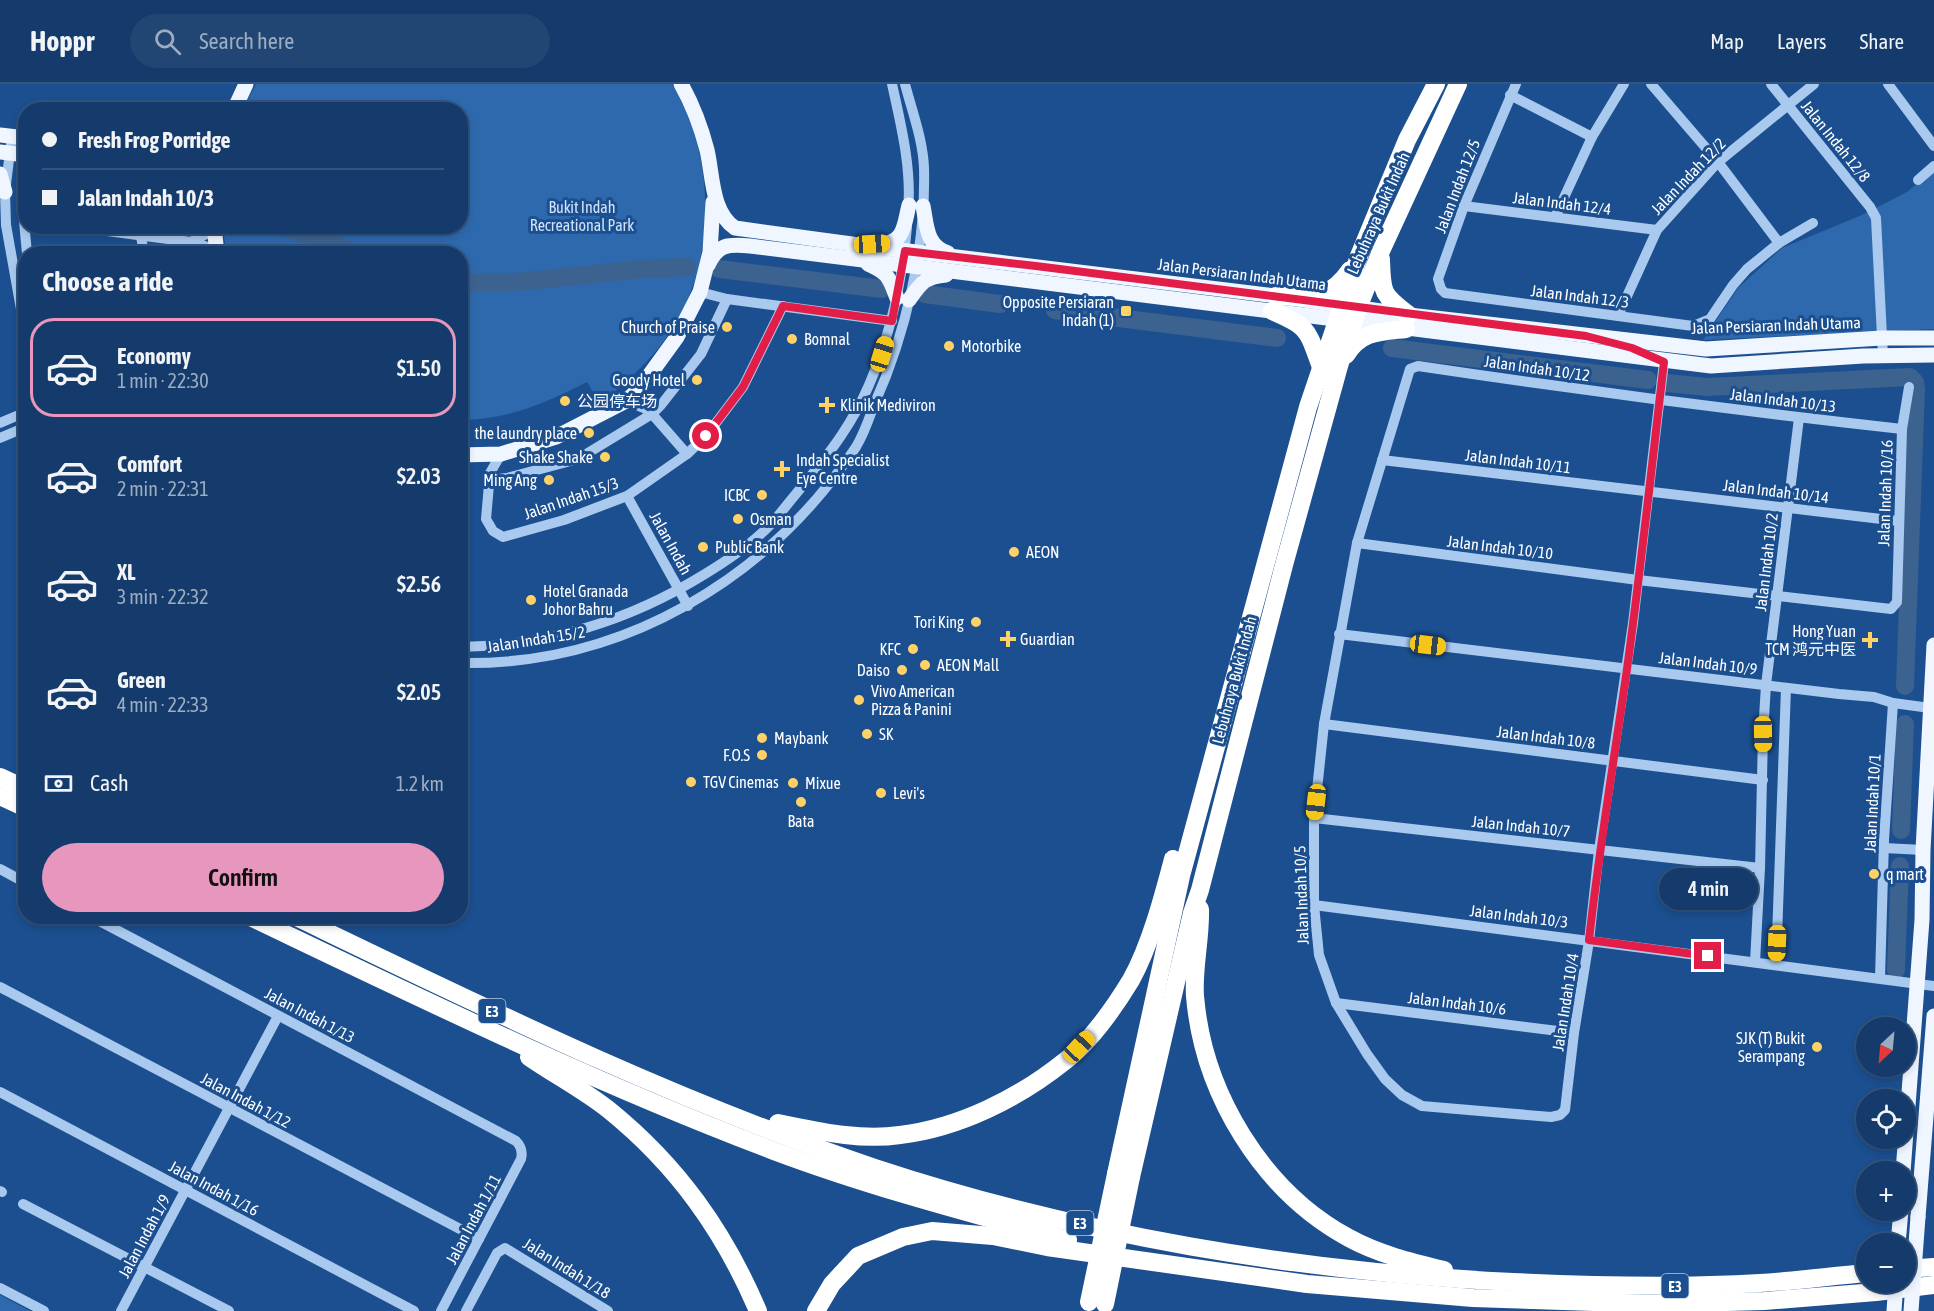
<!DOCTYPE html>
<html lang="en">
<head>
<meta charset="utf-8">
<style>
  :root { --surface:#143b6b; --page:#214673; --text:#f1f3f6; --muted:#9dadc1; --line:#33557e; --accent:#e797bd }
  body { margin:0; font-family:"Asap Condensed","Noto Sans SC",sans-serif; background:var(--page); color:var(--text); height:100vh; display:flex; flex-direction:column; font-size:22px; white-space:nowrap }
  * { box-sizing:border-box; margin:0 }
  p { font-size:20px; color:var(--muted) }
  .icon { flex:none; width:33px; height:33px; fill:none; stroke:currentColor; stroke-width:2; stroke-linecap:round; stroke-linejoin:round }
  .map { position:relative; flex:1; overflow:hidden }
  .side { position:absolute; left:18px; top:162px; width:450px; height:678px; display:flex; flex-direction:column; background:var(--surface); border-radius:24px; box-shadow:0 3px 9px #0003,0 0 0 2px var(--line) }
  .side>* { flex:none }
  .guide { position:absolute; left:18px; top:18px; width:450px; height:132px; border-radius:24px; box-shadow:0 3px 9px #0003,0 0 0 2px var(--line); display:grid; align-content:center; height:132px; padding:0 24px; background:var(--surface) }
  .needle { width:39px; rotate:206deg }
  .buttons { position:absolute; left:1856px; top:933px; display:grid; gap:12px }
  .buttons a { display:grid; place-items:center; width:60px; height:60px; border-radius:50%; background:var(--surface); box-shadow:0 3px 9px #0003,0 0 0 2px var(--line); font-size:30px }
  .end { position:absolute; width:27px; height:27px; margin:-14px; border:8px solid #e11d48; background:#fff; box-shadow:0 0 0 3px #fff }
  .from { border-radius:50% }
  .bubble { position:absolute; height:42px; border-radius:21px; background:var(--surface); box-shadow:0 3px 9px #0003,0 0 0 2px var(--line); font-size:20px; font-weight:600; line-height:42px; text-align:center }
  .car { position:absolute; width:18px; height:36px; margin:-18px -9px; border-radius:8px; box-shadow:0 0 4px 2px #0007; background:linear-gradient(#f5c518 24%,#345 0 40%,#f5c518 0 76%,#345 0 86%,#f5c518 0) }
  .guide b { display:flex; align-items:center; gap:21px; height:57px; font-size:22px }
  .guide b+b { border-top:2px solid var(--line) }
  .guide i { width:15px; height:15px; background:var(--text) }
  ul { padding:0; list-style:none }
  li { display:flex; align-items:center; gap:18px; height:99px; margin:0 12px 9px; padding:0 12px; border:3px solid transparent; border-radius:24px }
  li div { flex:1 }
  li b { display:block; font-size:22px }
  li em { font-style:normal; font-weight:600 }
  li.selected { border-color:var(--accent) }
  li>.icon { width:54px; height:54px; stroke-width:1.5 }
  h2 { padding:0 24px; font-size:27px; line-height:72px }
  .pay { display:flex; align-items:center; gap:15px; height:66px; padding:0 24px; font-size:22px }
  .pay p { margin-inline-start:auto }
  .button { display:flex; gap:12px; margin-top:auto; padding:12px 24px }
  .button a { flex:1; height:69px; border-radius:36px; background:var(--accent); color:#111; font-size:24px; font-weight:600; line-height:69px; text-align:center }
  header { display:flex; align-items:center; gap:36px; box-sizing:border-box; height:84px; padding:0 30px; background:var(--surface); border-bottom:2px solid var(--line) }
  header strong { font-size:28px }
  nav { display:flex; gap:33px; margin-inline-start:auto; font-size:21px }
  .search { width:420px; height:54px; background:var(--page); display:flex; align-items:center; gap:15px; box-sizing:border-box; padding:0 21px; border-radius:33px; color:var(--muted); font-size:22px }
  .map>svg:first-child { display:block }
</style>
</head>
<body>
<header>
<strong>Hoppr</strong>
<div class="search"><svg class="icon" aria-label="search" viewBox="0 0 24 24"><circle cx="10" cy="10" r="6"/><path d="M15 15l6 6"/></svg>Search here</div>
<nav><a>Map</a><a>Layers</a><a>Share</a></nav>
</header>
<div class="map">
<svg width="1934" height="1227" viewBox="0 0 1934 1227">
  <rect width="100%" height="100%" fill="#1b4f8f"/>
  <g fill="#2e69ad">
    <path d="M256 0H672C712 66 717 158 682 228 663 265 633 294 600 319L587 298C546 319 507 336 461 336L460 170 227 169 222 143 460 142V26L243 25Z"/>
    <polygon points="1934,86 1934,245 1703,256 1738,204 1782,164 1862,131 1907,108"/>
    <polygon points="0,1211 30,1227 0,1227"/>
  </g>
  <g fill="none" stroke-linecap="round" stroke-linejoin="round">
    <g stroke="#3c6290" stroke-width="18">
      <polyline points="281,142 329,158 355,170"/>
      <polyline points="719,185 882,205"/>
      <polyline points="460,198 516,198 642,185 687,183"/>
      <polyline points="925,210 1000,220"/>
      <polyline points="1055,226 1277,254"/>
      <polyline points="1392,264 1648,296"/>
      <polyline points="1667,299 1707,303 1910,293 1915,298 1916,305 1905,602"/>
      <polyline points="1901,746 1905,640"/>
      <polyline points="1896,886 1900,782"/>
    </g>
    <g stroke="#a9c9ee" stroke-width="10">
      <path d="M892 0C901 41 912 85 908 127"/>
      <polyline points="1516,0 1464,122 1438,195 1441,205 1445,209 1693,242 1710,235 1733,201 1747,185 1779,159 1813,139"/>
      <polyline points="1651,0 1718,78 1779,159"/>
      <polyline points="1771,0 1870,123 1876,134 1883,272"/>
      <polyline points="1888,0 1934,62"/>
      <polyline points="1510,11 1592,53"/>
      <polyline points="12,52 5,108 6,141 26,253"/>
      <polyline points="26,80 24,137 27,170"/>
      <polyline points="1918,96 1934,82"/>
      <polyline points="1464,122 1657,146"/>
      <polyline points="1555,133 1592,53 1624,0"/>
      <polyline points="69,142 191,158 215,165"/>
      <polyline points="141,152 144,170"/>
      <polyline points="191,158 208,149 214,143"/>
      <polyline points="191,158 193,170"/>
      <polyline points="700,208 727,215 892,237"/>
      <polyline points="1618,232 1657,146 1718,78 1814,0"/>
      <path d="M1664 278 1633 539 1599 766 1589 857 1574 949 1565 1026 1560 1031 1551 1033 1422 1022 1402 1011 1385 995 1367 970 1336 919 1319 871 1314 821V734L1324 640 1357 459 1410 285 1418 282C1579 306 1740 327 1902 345"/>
      <polyline points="626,317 644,324 652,330 687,370"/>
      <polyline points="0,339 26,328"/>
      <polyline points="0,354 26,343"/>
      <polyline points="501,370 490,389 486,435 493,447 503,453 564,436 627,412 687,370 706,352 743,303 783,222"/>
      <polyline points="1382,376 1898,437"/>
      <polyline points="489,396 507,394 578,375 652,330 661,321 701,270 727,215"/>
      <polyline points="627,412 688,522"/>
      <polyline points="1357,459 1638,496 1891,525 1897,518 1902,345 1909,303"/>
      <polyline points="1339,550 1839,610 1874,613 1893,619 1930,624"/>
      <path d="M460 563C550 561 629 537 705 490 728 476 752 460 770 441 782 428 793 413 805 399 832 366 852 340 869 301 891 250 902 197 907 143"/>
      <path d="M460 579C622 582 767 496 856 363 864 350 869 335 874 321 906 250 926 163 924 84 923 56 912 27 905 0"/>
      <polyline points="1324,640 1763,696"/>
      <polyline points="1314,734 1760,784"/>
      <polyline points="1884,764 1923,766"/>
      <polyline points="0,785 26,799"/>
      <polyline points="1314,821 1934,902"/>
      <path d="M90 832 516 1057C521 1062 523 1067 521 1075L441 1227"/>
      <polyline points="1755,878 1760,784 1763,650 1766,601 1799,334"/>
      <polyline points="1776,881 1786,604"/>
      <polyline points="1880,894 1884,756 1893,619"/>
      <polyline points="0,903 479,1155"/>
      <polyline points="1336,919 1574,949"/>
      <polyline points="0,1008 414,1227"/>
      <polyline points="0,1107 2,1108"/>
      <polyline points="23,1120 229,1227"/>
      <polyline points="0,1204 44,1227"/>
      <polyline points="121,1227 278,932"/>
      <polyline points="466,1227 497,1169 505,1164 608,1227"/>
    </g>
    <g stroke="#f0f6ff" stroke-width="15">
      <path d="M681 0C693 21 701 43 707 66 713 91 711 128 735 144L859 161 1276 212 1409 231 1706 265 1882 254H1934"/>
      <polyline points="234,26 246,0"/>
      <polyline points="0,51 26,54"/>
      <polyline points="0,68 26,71"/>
      <polyline points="0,90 5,108"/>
      <polyline points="24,109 26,106"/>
      <path d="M923 122C927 142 926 162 948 169"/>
      <polyline points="214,142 217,170"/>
      <path d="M880 160C905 159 904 141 909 121"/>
      <path d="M868 180C889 189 889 194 897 214"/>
      <path d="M708 181C718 160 728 160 750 162L1711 282 1863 272 1934 271"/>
      <path d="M909 216C921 199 924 193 946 191"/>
      <polyline points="460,371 501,370 556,353 626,317 640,304 677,253 700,208 710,168 713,118"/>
      <polyline points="1903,1088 1922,836 1923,766 1934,561"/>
      <polyline points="1918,1133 1934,932"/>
      <polyline points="1898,1160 1901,1126"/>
    </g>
    <g stroke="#fff" stroke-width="18">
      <path d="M1381 175C1382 208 1381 210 1409 231"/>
      <path d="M1276 212C1310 213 1329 217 1350 186"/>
      <path d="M1272 227C1310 243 1307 246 1321 283"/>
      <path d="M1346 271C1361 247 1379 248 1406 245"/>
      <polyline points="0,693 26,705"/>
      <polyline points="0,712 26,724"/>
      <path d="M1200 825C1201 854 1193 884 1195 912 1203 1009 1262 1107 1349 1154 1378 1170 1411 1178 1444 1186"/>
      <path d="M248 832C422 915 594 999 774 1067 870 1103 969 1129 1068 1156"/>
      <path d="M294 832C485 924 674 1017 875 1084 1078 1151 1300 1188 1513 1198 1595 1202 1678 1204 1760 1199 1795 1197 1831 1192 1866 1189"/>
      <path d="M529 973C555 991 584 1006 609 1026 677 1081 724 1147 758 1227"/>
      <path d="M778 1039C818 1047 859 1057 900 1051 959 1044 1019 1014 1065 977 1091 957 1114 924 1131 896 1150 862 1163 813 1173 775"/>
      <polyline points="1116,1090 1181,792 1308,323 1359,172 1407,56 1436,0"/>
      <polyline points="1131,1093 1192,829 1200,806 1284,481 1339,282 1358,224 1381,167 1458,0"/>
      <polyline points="1905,1185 1934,1183"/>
      <polyline points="816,1227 832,1200 858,1172 903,1153 932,1147 993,1152 1047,1163 1307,1200 1473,1214 1654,1220 1764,1217 1876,1208 1934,1201"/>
    </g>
    <g stroke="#f0f6ff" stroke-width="15">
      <polyline points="1894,1227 1896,1198"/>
      <polyline points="1911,1227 1918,1133"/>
    </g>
    <g stroke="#fff" stroke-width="18">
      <polyline points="1089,1218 1116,1090"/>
      <polyline points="1105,1220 1131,1093"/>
    </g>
  </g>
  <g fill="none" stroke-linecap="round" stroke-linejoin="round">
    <path stroke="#e11d48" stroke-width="8" d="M706 352 743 303 783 222 892 237 905 167 1036 182 1586 252 1632 264 1664 278C1652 380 1641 483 1627 585 1614 676 1599 766 1589 856L1708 872"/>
  </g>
  <g fill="#ffd166" stroke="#1b4f8f" stroke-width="2">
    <rect x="1120" y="221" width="12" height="12" rx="3"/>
    <circle cx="727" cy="243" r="6"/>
    <circle cx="792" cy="255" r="6"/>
    <circle cx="949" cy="262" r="6"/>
    <circle cx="697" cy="296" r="6"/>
    <circle cx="565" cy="317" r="6"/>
    <path d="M824 312h6v6h6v6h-6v6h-6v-6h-6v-6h6z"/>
    <circle cx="589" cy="349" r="6"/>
    <circle cx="605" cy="373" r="6"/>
    <path d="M779 376h6v6h6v6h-6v6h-6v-6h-6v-6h6z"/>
    <circle cx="549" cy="396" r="6"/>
    <circle cx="762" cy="411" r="6"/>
    <circle cx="738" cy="435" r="6"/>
    <circle cx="703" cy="463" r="6"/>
    <circle cx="1014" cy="468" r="6"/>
    <circle cx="531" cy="516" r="6"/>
    <circle cx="976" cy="538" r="6"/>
    <path d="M1005 546h6v6h6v6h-6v6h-6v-6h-6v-6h6z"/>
    <path d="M1867 547h6v6h6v6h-6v6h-6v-6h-6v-6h6z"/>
    <circle cx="913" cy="565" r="6"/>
    <circle cx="925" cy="581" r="6"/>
    <circle cx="902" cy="586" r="6"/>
    <circle cx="859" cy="616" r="6"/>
    <circle cx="867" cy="650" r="6"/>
    <circle cx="762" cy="654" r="6"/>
    <circle cx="762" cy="671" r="6"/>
    <circle cx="691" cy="698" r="6"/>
    <circle cx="793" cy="699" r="6"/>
    <circle cx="881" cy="709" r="6"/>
    <circle cx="801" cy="718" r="6"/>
    <circle cx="1874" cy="790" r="6"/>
    <circle cx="1817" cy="963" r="6"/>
  </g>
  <g text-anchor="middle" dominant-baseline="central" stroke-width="6" stroke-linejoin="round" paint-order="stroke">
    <g fill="#1b4f8f" stroke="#bbcadd" stroke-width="1.5">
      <rect x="478.5" y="915" width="27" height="24" rx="4.5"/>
      <rect x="1066.5" y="1127" width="27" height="24" rx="4.5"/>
      <rect x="1661.5" y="1190" width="27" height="24" rx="4.5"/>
    </g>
    <g font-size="15" font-weight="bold" fill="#fff">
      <text x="492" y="927">E3</text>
      <text x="1080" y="1139">E3</text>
      <text x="1675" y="1202">E3</text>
    </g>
    <g font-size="16" fill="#fff" stroke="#1b4f8f">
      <text transform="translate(1836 57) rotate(51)">Jalan Indah 12/8</text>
      <text transform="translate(1688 92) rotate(-46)">Jalan Indah 12/2</text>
      <text transform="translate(1457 102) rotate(-69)">Jalan Indah 12/5</text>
      <text transform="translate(1562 119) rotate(7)">Jalan Indah 12/4</text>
      <text transform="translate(1378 129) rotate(-66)">Lebuhraya Bukit Indah</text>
      <text transform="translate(1242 190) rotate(7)">Jalan Persiaran Indah Utama</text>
      <text transform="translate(1580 212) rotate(7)">Jalan Indah 12/3</text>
      <text transform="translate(1776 241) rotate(-2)">Jalan Persiaran Indah Utama</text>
      <text transform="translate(1537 284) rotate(8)">Jalan Indah 10/12</text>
      <text transform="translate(1783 316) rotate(7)">Jalan Indah 10/13</text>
      <text transform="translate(1518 377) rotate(7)">Jalan Indah 10/11</text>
      <text transform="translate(1776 407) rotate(7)">Jalan Indah 10/14</text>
      <text transform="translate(1885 409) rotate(-88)">Jalan Indah 10/16</text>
      <text transform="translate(571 414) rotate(-19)">Jalan Indah 15/3</text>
      <text transform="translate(671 459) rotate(61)">Jalan Indah</text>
      <text transform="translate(1500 463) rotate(7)">Jalan Indah 10/10</text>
      <text transform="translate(1766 478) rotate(-83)">Jalan Indah 10/2</text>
      <text transform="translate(536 555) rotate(-9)">Jalan Indah 15/2</text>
      <text transform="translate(1708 579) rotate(7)">Jalan Indah 10/9</text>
      <text transform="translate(1234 596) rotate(-75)">Lebuhraya Bukit Indah</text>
      <text transform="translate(1546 653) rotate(7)">Jalan Indah 10/8</text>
      <text transform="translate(1872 719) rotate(-87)">Jalan Indah 10/1</text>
      <text transform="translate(1521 742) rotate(6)">Jalan Indah 10/7</text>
      <text transform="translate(1301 811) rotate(-92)">Jalan Indah 10/5</text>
      <text transform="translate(1519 832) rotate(7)">Jalan Indah 10/3</text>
      <text transform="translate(1565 918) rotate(-81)">Jalan Indah 10/4</text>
      <text transform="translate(1457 919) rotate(7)">Jalan Indah 10/6</text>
      <text transform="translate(310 931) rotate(28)">Jalan Indah 1/13</text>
      <text transform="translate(246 1016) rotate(28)">Jalan Indah 1/12</text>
      <text transform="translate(214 1104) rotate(28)">Jalan Indah 1/16</text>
      <text transform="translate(473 1135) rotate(-62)">Jalan Indah 1/11</text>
      <text transform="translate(144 1152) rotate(-62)">Jalan Indah 1/9</text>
      <text transform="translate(567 1184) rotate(32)">Jalan Indah 1/18</text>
    </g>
    <g font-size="16" fill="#cfe3fa" stroke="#1b4f8f">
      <text x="582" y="123">Bukit Indah<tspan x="582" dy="18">Recreational Park</tspan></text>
    </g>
    <g font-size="16" fill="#fff" stroke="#1b4f8f" text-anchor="start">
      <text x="1114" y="218" text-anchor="end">Opposite Persiaran<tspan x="1114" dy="18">Indah (1)</tspan></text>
      <text x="715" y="243" text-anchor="end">Church of Praise</text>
      <text x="804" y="255">Bomnal</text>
      <text x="961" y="262">Motorbike</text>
      <text x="685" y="296" text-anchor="end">Goody Hotel</text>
      <text x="577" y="317">公园停车场</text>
      <text x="840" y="321">Klinik Mediviron</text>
      <text x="577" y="349" text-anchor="end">the laundry place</text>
      <text x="593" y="373" text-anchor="end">Shake Shake</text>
      <text x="796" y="376">Indah Specialist<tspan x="796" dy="18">Eye Centre</tspan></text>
      <text x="537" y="396" text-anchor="end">Ming Ang</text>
      <text x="750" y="411" text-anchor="end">ICBC</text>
      <text x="750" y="435">Osman</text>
      <text x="715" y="463">Public Bank</text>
      <text x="1026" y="468">AEON</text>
      <text x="543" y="507">Hotel Granada<tspan x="543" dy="18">Johor Bahru</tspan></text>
      <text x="964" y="538" text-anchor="end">Tori King</text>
      <text x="1856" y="547" text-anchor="end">Hong Yuan<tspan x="1856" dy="18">TCM 鸿元中医</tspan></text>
      <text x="1020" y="555">Guardian</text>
      <text x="901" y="565" text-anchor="end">KFC</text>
      <text x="937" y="581">AEON Mall</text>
      <text x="890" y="586" text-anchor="end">Daiso</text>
      <text x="871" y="607">Vivo American<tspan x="871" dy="18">Pizza &amp; Panini</tspan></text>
      <text x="879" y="650">SK</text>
      <text x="774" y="654">Maybank</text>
      <text x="750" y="671" text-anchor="end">F.O.S</text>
      <text x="703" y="698">TGV Cinemas</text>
      <text x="805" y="699">Mixue</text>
      <text x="893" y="709">Levi's</text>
      <text x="801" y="737" text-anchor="middle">Bata</text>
      <text x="1886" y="790">q mart</text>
      <text x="1805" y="954" text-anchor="end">SJK (T) Bukit<tspan x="1805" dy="18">Serampang</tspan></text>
    </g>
  </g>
</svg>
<div class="buttons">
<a><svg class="needle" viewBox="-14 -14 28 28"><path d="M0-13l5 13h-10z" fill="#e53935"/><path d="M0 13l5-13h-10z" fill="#9dadc1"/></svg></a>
<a><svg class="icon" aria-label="locate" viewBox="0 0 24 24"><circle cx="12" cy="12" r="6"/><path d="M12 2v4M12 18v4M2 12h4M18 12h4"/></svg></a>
<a>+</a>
<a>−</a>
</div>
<i class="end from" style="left:706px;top:352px"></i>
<i class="end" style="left:1708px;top:872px"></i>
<div class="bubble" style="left:1659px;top:784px;width:99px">4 min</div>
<i class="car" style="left:872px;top:160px;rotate:87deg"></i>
<i class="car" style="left:882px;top:270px;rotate:17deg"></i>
<i class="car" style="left:1428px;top:561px;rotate:97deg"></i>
<i class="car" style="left:1763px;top:650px;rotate:179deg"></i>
<i class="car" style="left:1316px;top:718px;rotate:187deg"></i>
<i class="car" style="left:1777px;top:859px;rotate:182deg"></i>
<i class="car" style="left:1079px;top:963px;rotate:43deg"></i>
<div class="guide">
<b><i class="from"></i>Fresh Frog Porridge</b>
<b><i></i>Jalan Indah 10/3</b>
</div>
<section class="side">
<h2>Choose a ride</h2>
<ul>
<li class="selected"><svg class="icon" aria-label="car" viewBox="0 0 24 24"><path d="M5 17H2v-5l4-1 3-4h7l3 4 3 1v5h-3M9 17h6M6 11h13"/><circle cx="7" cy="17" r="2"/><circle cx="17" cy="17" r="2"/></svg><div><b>Economy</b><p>1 min · 22:30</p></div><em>$1.50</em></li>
<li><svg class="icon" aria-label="car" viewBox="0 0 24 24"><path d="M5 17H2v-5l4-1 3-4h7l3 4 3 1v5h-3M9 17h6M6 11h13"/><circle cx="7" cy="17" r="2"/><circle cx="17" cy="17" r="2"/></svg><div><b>Comfort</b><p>2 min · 22:31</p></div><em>$2.03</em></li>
<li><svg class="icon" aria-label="car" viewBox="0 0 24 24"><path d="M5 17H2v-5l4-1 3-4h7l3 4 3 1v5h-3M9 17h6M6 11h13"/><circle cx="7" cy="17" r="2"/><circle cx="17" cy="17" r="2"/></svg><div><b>XL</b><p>3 min · 22:32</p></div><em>$2.56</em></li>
<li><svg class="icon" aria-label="car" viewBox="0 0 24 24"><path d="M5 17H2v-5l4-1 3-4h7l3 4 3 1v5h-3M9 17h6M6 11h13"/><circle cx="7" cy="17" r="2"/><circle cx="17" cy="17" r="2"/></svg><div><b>Green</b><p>4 min · 22:33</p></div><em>$2.05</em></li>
</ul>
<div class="pay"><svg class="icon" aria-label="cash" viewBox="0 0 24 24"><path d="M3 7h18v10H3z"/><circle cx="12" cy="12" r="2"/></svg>Cash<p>1.2 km</p></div>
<div class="button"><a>Confirm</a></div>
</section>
</div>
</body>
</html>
